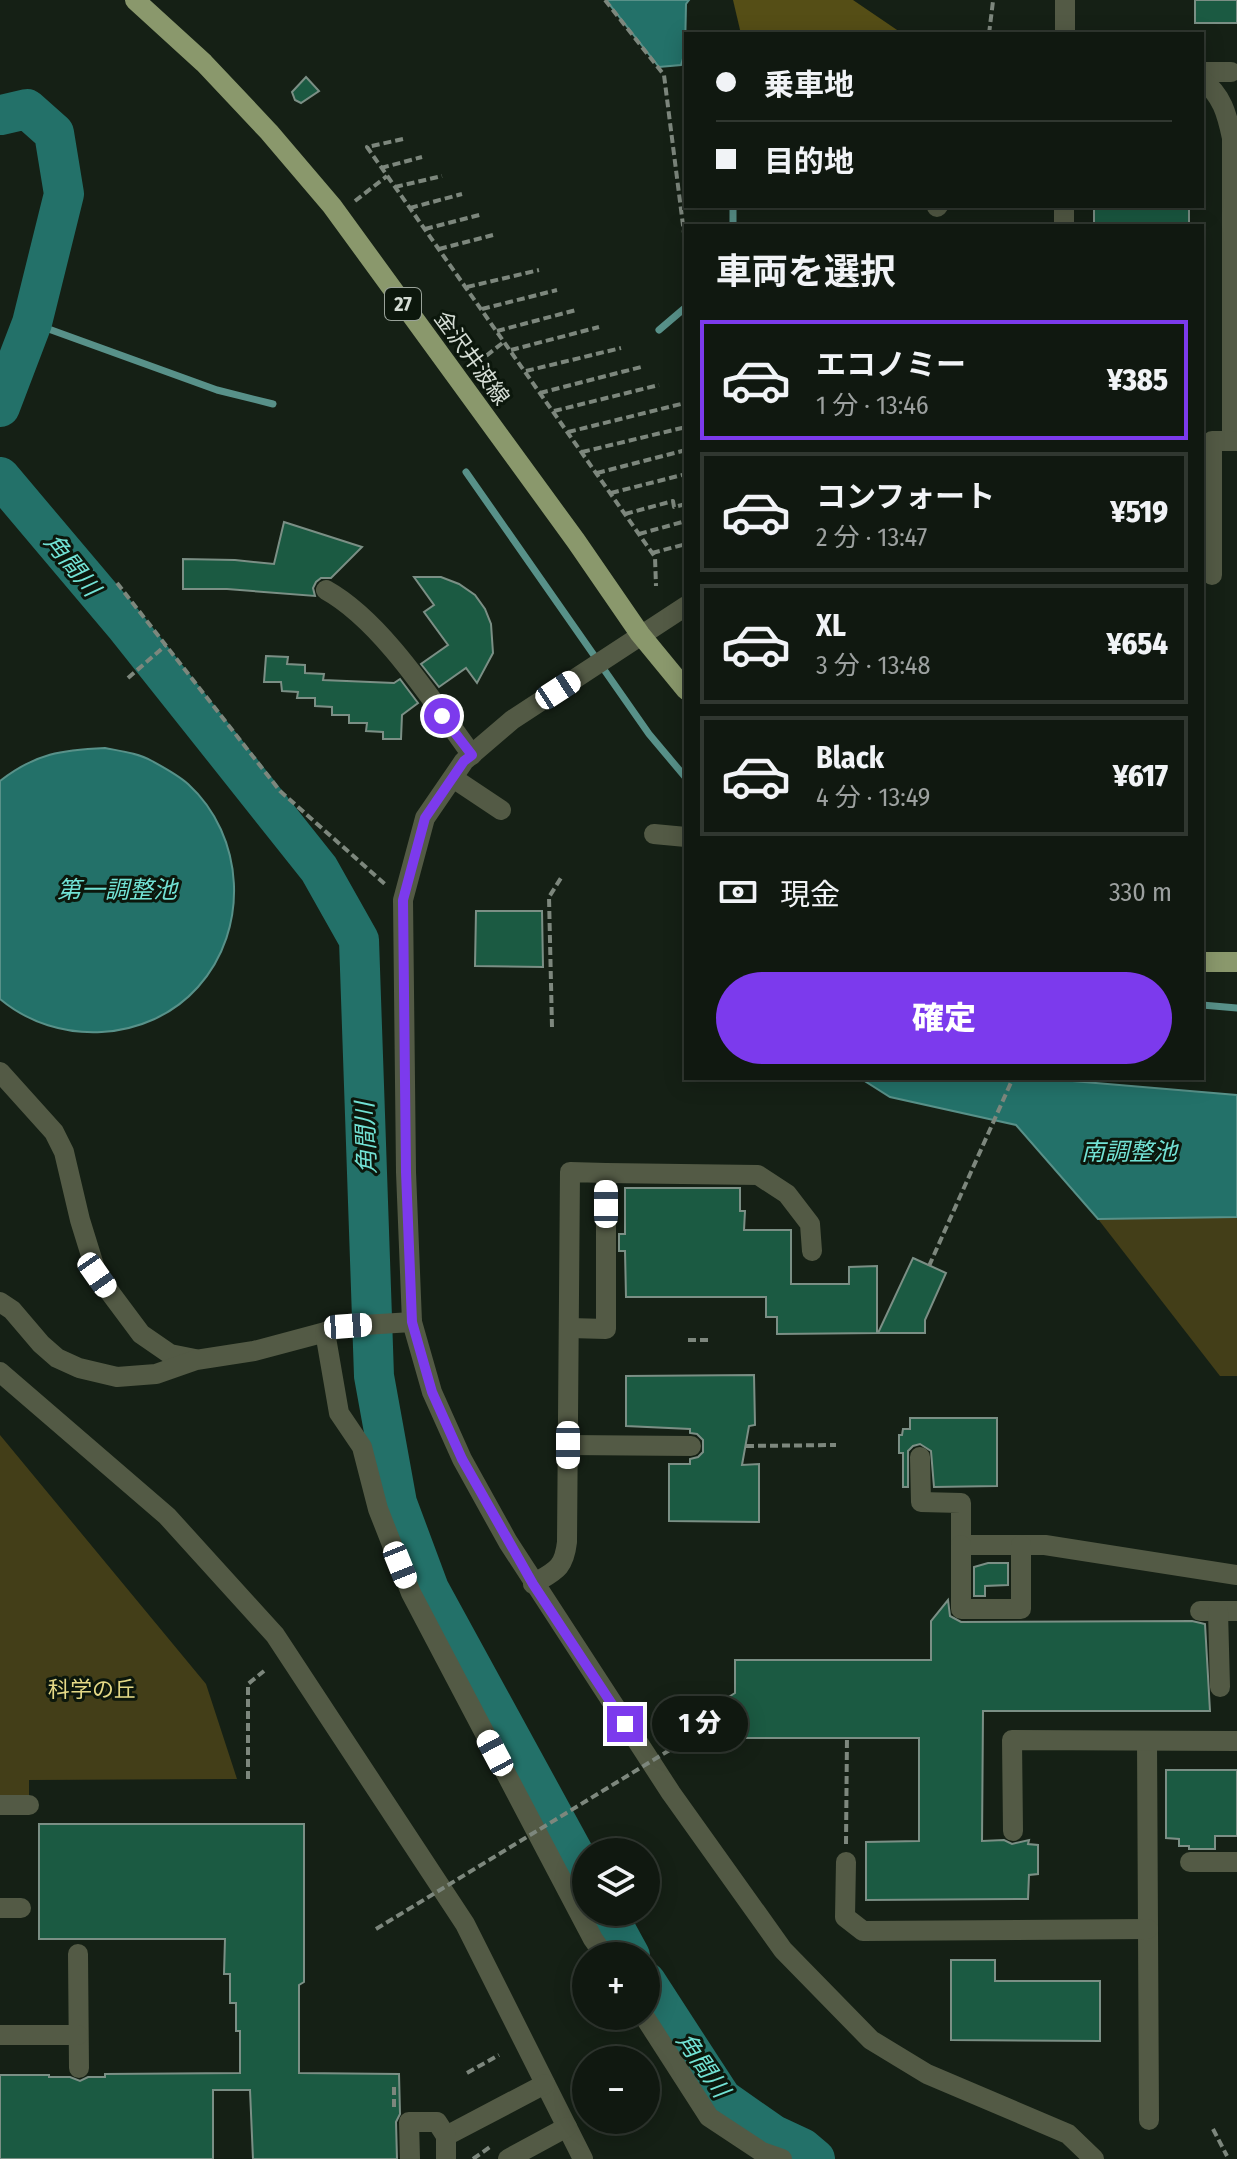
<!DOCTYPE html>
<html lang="ja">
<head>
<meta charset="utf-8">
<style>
  :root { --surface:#101810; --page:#192119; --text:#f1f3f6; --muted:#9ca09f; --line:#303730; --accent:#7c3aed }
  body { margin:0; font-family:"Fira Sans Condensed","Noto Sans JP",sans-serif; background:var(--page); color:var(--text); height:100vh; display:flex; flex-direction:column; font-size:30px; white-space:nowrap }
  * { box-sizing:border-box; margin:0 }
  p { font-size:26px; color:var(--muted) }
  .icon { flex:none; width:44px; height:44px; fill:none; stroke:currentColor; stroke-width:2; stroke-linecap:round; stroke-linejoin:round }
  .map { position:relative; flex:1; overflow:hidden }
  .sheet { position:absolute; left:684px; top:224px; width:520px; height:856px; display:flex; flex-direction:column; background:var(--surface); border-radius:0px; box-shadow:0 4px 20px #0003,0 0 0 2px var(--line) }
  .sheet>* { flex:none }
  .top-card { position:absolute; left:684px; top:32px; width:520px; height:176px; border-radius:0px; box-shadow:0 4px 20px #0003,0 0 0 2px var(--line); display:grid; align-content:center; height:176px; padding:0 32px; background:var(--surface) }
  .buttons { position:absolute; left:572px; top:1838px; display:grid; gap:16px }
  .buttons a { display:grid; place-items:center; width:88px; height:88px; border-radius:50%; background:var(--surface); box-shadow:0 4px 20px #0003,0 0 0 2px var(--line); font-size:40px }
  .end { position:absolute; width:36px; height:36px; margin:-18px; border:10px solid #7c3aed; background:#fff; box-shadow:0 0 0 4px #fff }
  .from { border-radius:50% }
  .bubble { position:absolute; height:56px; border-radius:28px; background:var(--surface); box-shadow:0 4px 20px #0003,0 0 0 2px var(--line); font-size:26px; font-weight:800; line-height:56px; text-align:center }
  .car { position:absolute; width:24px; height:48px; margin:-24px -12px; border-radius:10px; box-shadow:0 0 6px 2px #0007; background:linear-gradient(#fff 24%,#345 0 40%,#fff 0 76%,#345 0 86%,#fff 0) }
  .top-card b { display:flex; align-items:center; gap:28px; height:76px; font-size:30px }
  .top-card b+b { border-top:2px solid var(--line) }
  .top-card i { width:20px; height:20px; background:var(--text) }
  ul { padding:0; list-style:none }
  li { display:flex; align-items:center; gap:24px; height:120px; margin:0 16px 12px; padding:0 16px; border:4px solid var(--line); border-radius:0px }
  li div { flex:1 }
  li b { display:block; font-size:30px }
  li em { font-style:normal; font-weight:800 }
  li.selected { border-color:var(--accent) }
  li>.icon { width:72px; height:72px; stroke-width:1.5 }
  h2 { padding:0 32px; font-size:36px; line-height:96px }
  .pay { display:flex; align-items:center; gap:20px; height:88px; padding:0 32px; font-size:30px }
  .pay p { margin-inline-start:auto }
  .action { display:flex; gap:16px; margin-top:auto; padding:16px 32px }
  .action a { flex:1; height:92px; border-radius:48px; background:var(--accent); color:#fff; font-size:32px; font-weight:800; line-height:92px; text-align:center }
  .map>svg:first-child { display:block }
</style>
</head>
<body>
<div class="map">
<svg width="1237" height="2159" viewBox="0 0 1237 2159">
  <rect width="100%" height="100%" fill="#152015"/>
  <g fill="#433e18">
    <polygon points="1237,1217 1237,1376 1220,1376 1098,1219"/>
    <polygon points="0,1435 206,1684 237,1779 29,1780 29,1805 0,1805"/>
  </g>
  <polygon fill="#554e16" points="733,0 853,0 903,34 741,34"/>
  <g fill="#237169" stroke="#589189" stroke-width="2">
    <polygon points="606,0 689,0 686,4 685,52 681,65 659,67"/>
    <path d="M105 748C120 751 138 753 152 761 163 767 178 775 188 784 245 836 250 929 198 987 148 1043 57 1047 0 999V781C36 753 62 750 105 748Z"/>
    <polygon points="860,1078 1037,1078 1237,1095 1237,1217 1098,1219 1016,1125 890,1097"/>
  </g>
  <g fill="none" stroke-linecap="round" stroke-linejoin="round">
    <g stroke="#589189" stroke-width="7">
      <polyline points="733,226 733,206"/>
      <polyline points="32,323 217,390 273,404"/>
      <polyline points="659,330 686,307"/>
      <polyline points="466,472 649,734 686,778"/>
      <polyline points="1202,1005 1237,1008"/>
    </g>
    <g stroke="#237169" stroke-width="40">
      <polyline points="0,407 32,323 64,194 54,133 27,109 1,115"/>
      <polyline points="0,477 125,625 319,869 359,940 374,1376 397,1503 429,1589 586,1876"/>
      <polyline points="606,1912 630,1956"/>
      <polyline points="646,1982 722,2099 772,2134 802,2148 815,2159"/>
    </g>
  </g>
  <g fill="#1b5a42" stroke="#7b8f85" stroke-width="2">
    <rect x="1195" y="0" width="42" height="23"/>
    <polygon points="306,77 319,91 301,103 295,100 292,92"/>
    <rect x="1094" y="206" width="95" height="20"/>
    <polygon points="284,522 362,547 331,578 321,578 316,582 313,588 315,596 227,589 183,589 183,559 235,560 274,564"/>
    <polygon points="414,577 441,577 459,584 475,595 485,609 491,624 493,653 477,683 466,668 439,687 421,664 448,645 424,612 434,605"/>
    <polygon points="266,656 288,657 287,664 305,665 305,673 324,674 323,680 394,683 400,679 418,703 402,715 401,739 383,739 383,732 366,731 367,723 349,723 349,715 332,715 332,707 315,706 315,698 297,698 298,692 282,691 281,682 264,682"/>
    <polygon points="476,911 542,911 543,967 475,966"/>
    <polygon points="625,1188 740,1188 740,1211 745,1211 744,1230 791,1230 791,1284 849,1284 849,1267 877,1266 877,1333 777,1334 777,1317 766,1317 766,1297 626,1297 625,1251 619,1251 619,1234 625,1234"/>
    <polygon points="913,1258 946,1273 925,1320 925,1333 878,1333"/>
    <polygon points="754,1375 755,1425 749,1426 742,1465 759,1464 759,1522 669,1521 669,1464 690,1464 690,1459 698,1457 703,1452 703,1440 697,1434 690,1433 690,1429 626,1426 626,1376"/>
    <polygon points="910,1418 997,1418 997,1486 934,1487 931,1451 920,1444 913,1446 908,1451 908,1487 903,1487 903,1453 899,1453 899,1435 902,1435 903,1429 910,1429"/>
    <polygon points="988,1563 1008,1563 1008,1585 985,1586 985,1596 974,1596 974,1567"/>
    <polygon points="948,1600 950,1616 961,1622 1192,1621 1205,1624 1210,1711 983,1711 982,1841 1004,1840 1012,1844 1029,1840 1028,1844 1038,1845 1038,1874 1029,1875 1028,1899 866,1900 866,1842 919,1841 919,1738 735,1738 735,1733 671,1733 735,1693 735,1660 931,1660 931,1621"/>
    <polygon points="1166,1770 1237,1770 1237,1836 1215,1836 1215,1849 1189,1849 1189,1846 1179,1846 1179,1839 1166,1838"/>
    <polygon points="39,1824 304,1824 304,1982 299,1985 299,2073 399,2074 400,2114 396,2122 397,2159 253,2159 250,2090 213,2090 213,2159 0,2159 0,2075 49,2075 49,2077 70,2077 80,2081 88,2077 105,2077 105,2074 240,2073 240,2031 236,2031 236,2003 230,2003 230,1974 224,1974 225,1939 39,1939"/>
    <polygon points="951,1960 995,1960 995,1981 1100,1981 1100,2041 951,2040"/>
  </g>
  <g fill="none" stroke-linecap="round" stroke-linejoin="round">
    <g stroke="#7d877d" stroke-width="4" stroke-dasharray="8 4" stroke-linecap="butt">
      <polyline points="605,0 664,75 686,249"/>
      <polyline points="989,34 993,1"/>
      <polyline points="403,139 367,147 655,557 656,586"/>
      <polyline points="381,168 422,157"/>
      <polyline points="395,187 442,176"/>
      <polyline points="355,201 387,176"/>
      <polyline points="410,208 462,194"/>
      <polyline points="425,229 483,214"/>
      <polyline points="439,249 493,235"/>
      <polyline points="467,287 539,270"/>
      <polyline points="482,309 557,290"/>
      <polyline points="497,331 576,310"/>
      <polyline points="511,350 599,327"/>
      <polyline points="477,363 505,341"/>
      <polyline points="526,371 621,348"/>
      <polyline points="540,393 641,367"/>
      <polyline points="554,411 659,385"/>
      <polyline points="568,432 681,404"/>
      <polyline points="582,452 686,427"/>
      <polyline points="597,473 686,450"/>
      <polyline points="611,493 686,474"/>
      <polyline points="625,514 673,501 674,507 686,504"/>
      <polyline points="639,534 686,521"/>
      <polyline points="652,553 686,544"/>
      <polyline points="117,583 280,791 386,885"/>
      <polyline points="128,678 166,645"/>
      <polyline points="552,1027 549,897 561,878"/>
      <polyline points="929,1266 1013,1078"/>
      <polyline points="688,1340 711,1340"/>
      <polyline points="746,1446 836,1445"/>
      <polyline points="248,1779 248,1684 264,1671"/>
      <polyline points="846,1844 847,1736"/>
      <polyline points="467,2073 499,2055"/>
      <polyline points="394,2087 394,2108"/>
      <polyline points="1213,2129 1227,2156"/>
      <polyline points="473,2159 490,2147"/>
    </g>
    <g stroke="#535a45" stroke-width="20">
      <polyline points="1065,34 1065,0"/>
      <polyline points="1202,72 1231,72"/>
      <path d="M1202 80C1222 95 1227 114 1232 138V441H1237"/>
      <polyline points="937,207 938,206"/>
      <polyline points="1064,226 1064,206"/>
      <polyline points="1212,575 1212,441 1232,441"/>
      <path d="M326 590C382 621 433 702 472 755"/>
      <polyline points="686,606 512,720 464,761 425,818 403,900 406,1172 412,1322 432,1392 462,1459 508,1542 671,1793 783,1950 871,2040 927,2074 1068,2134 1094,2159"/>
      <polyline points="453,778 501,810"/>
      <polyline points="654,834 686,837"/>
      <polyline points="0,1072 54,1132 64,1152 80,1220 97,1275 141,1334 170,1354 195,1359"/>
      <polyline points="606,1173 758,1175 787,1194 810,1224 812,1251"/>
      <polyline points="0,1302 12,1310 41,1344 57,1358 79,1368 117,1377 156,1374 196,1360 254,1351 348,1326 412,1322"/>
      <polyline points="325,1332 339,1413 362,1447 378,1509 411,1593 593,1939 605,1956"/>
      <polyline points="0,1372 167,1516 275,1635 465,1924 583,2159"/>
      <polyline points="568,1445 691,1446"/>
      <polyline points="920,1457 921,1502 961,1503 961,1545 1045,1545 1237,1575"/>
      <polyline points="961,1545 961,1609 1021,1609 1021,1545"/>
      <path d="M533 1584C555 1571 564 1569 567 1542L570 1172 606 1173V1329L570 1328"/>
      <polyline points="1200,1611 1237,1611"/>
      <polyline points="1218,1611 1220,1687"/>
      <polyline points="1147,1741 1149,2120"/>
      <polyline points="0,1805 29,1805"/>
      <polyline points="1013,1831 1012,1740 1237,1741"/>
      <polyline points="846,1862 845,1917 863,1931 1148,1929"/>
      <polyline points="1190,1862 1237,1862"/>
      <polyline points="0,1908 21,1908"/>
      <polyline points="78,1954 79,2068"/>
      <polyline points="644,2016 709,2117 762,2152 782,2159"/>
      <polyline points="0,2035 78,2035"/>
      <polyline points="446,2136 545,2084"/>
      <polyline points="410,2159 409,2122 437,2122 446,2136 446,2159"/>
      <polyline points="508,2159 567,2127"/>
    </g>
    <g stroke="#8a986c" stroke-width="20">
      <polyline points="135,0 204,63 269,132 332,206 576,541 640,634 686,690"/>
      <polyline points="1202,962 1237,962"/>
    </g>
    <polyline stroke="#7d877d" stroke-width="4" stroke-dasharray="8 4" stroke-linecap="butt" points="376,1929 737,1709"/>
  </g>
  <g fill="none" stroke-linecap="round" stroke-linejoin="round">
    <polyline stroke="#7c3aed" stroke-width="10" points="442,716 472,755 464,761 425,818 403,900 406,1172 412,1322 432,1392 462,1459 533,1584 625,1724"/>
  </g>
  <g text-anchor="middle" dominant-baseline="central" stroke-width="6" stroke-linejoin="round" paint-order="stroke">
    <rect fill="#0c170c" stroke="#99a299" stroke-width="2" x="385" y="288" width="36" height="32" rx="6"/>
    <g font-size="20" font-weight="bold" fill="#d5ddd5">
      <text x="403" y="304">27</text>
    </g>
    <g font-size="22" fill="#d5ddd5" stroke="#0c170c">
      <text transform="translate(472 358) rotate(54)">金沢井波線</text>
    </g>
    <g font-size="22" fill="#e4d986" stroke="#0c170c">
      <text x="92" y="1689">科学の丘</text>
    </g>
    <g font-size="24" font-style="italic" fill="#72e2d5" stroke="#0c170c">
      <text transform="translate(72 565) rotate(51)">角間川</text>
      <text x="117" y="890">第一調整池</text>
      <text transform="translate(366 1138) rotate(-92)">角間川</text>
      <text x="1129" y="1152">南調整池</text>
      <text transform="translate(703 2065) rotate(55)">角間川</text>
    </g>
  </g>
</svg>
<div class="buttons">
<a><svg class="icon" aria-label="layers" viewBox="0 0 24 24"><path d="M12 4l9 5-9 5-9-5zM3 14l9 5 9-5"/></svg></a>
<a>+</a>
<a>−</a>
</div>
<i class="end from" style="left:442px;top:716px"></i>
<i class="end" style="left:625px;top:1724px"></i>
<div class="bubble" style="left:652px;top:1696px;width:96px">1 分</div>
<i class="car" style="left:558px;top:690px;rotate:57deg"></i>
<i class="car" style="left:606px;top:1204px;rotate:0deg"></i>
<i class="car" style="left:97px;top:1275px;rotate:145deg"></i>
<i class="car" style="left:348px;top:1326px;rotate:86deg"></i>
<i class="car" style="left:568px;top:1445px;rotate:180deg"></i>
<i class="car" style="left:400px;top:1565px;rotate:158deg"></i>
<i class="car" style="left:495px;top:1753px;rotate:332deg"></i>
<div class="top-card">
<b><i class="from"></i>乗車地</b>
<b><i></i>目的地</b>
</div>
<section class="sheet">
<h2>車両を選択</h2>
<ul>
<li class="selected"><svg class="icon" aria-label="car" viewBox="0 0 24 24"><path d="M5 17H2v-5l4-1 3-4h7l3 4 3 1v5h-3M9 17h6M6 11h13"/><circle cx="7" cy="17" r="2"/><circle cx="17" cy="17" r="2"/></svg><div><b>エコノミー</b><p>1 分 · 13:46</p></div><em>¥385</em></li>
<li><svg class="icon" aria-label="car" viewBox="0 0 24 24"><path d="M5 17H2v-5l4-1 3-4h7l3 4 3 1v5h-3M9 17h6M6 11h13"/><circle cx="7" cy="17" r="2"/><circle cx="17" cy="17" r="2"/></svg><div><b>コンフォート</b><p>2 分 · 13:47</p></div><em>¥519</em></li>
<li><svg class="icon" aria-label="car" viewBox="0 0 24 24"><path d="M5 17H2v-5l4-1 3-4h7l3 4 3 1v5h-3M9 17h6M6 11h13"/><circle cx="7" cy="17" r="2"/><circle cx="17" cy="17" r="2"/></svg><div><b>XL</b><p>3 分 · 13:48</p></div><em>¥654</em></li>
<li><svg class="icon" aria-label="car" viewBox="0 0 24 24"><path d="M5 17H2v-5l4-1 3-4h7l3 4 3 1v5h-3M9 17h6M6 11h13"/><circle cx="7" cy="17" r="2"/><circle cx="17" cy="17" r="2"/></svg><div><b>Black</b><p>4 分 · 13:49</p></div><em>¥617</em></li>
</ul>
<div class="pay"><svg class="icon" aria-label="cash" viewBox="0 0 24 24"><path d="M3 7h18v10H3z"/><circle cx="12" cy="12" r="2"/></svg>現金<p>330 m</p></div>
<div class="action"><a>確定</a></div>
</section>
</div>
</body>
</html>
